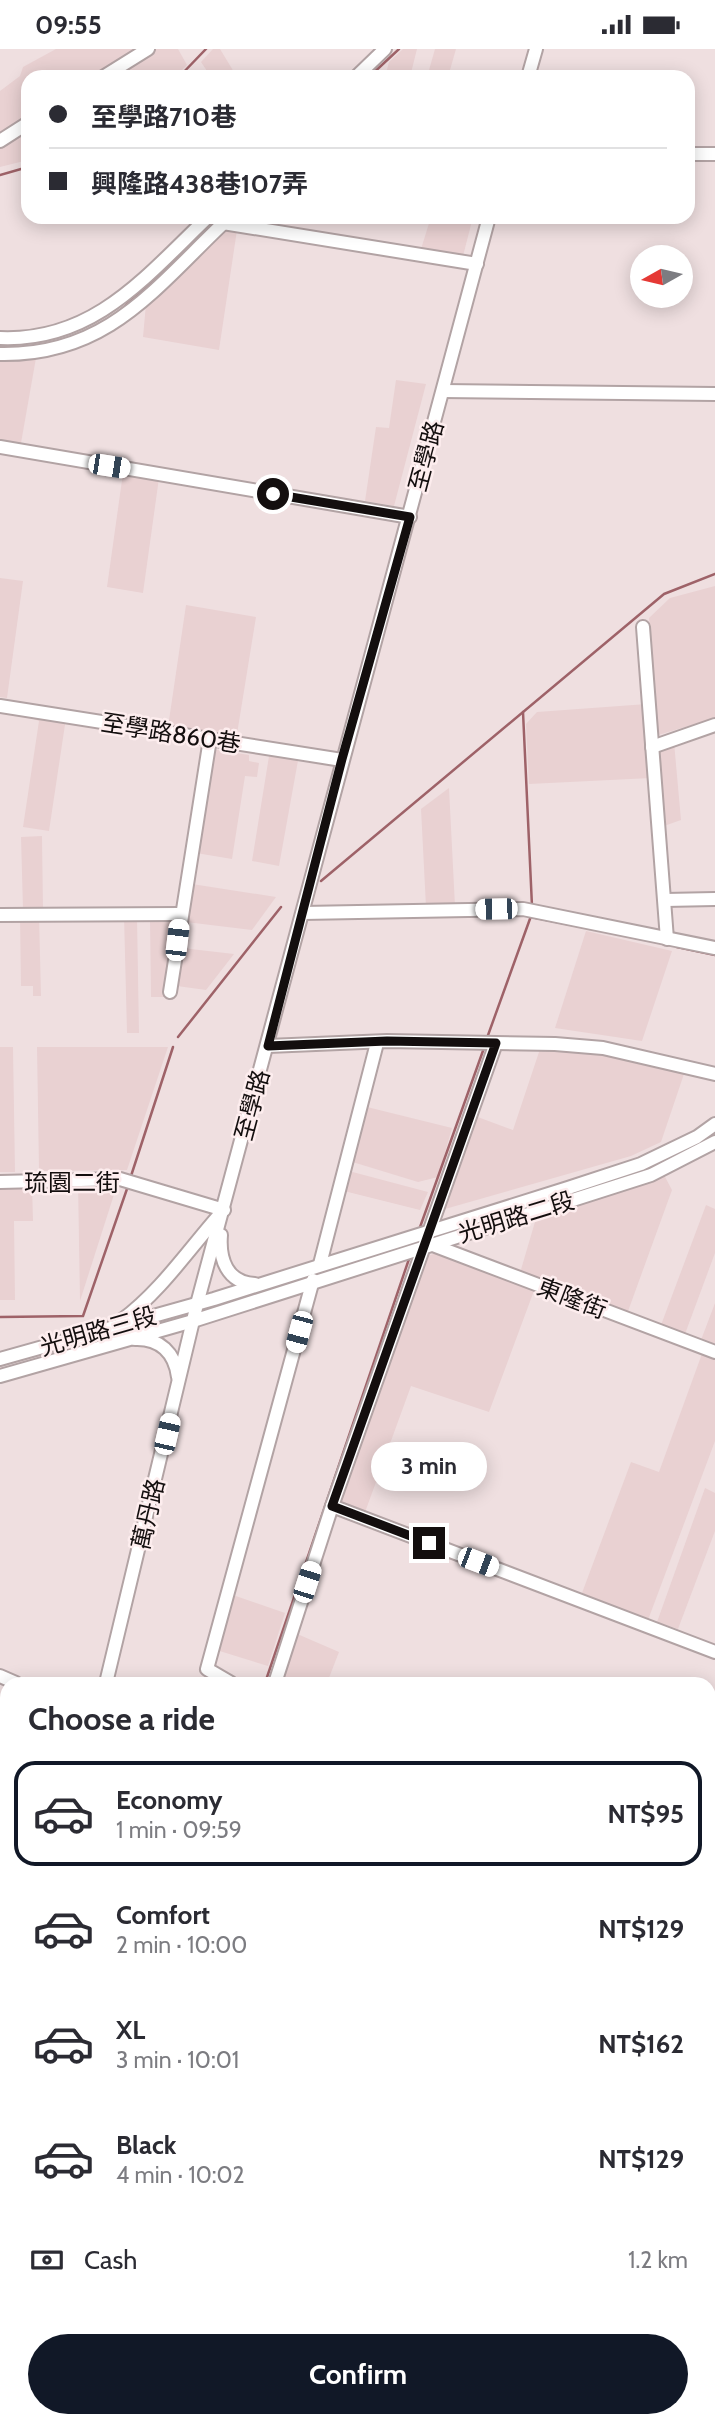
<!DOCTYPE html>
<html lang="en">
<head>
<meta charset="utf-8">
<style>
  :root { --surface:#fff; --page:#f7f7f7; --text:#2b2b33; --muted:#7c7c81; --line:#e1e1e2; --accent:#111827 }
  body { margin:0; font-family:Cabin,"Noto Sans TC",sans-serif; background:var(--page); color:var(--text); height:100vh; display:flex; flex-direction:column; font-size:26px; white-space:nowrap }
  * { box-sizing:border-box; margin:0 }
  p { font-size:23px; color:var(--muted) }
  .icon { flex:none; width:38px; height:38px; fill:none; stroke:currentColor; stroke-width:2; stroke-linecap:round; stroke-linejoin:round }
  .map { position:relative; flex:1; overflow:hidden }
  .sheet { position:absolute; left:0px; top:1628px; width:716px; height:751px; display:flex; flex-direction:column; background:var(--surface); border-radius:21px 21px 0 0; box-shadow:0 4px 18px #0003 }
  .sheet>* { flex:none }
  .guide { position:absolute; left:21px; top:21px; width:674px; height:154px; border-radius:21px; box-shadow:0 4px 18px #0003; display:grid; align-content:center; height:154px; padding:0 28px; background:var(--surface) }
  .needle { width:46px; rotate:262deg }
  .controls { position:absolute; left:630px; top:196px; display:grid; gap:14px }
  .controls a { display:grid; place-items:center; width:63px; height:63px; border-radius:50%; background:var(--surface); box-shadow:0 4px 18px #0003; font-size:35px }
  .end { position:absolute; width:32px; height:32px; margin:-16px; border:9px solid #130e0e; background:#fff; box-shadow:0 0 0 4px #fff }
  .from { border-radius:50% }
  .bubble { position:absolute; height:49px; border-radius:24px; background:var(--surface); box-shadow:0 4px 18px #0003; font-size:23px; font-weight:700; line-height:49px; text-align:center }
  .car { position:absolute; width:21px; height:42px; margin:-21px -10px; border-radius:9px; box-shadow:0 0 5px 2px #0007; background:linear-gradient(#fff 24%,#345 0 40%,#fff 0 76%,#345 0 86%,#fff 0) }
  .guide b { display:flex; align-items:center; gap:24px; height:66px; font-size:26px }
  .guide b+b { border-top:2px solid var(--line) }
  .guide i { width:18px; height:18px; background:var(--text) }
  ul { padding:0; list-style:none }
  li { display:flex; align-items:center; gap:21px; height:105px; margin:0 14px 10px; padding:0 14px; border:4px solid transparent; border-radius:21px }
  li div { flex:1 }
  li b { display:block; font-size:26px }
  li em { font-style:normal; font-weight:700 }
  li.selected { border-color:var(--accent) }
  li>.icon { width:63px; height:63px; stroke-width:1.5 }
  h2 { padding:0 28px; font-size:32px; line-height:84px }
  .pay { display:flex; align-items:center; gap:18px; height:77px; padding:0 28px; font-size:26px }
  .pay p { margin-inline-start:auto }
  .action { display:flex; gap:14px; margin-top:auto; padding:14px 28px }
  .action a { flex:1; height:80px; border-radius:42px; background:var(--accent); color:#fff; font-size:28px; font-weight:700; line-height:80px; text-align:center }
  .status { display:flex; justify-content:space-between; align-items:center; height:49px; padding:0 35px; background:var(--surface); direction:ltr }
  .status svg { height:19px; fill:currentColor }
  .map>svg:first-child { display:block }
</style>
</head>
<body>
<div class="status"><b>09:55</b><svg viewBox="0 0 49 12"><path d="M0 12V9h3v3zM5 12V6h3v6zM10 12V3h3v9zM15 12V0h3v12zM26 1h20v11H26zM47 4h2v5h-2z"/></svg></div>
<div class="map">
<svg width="715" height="2377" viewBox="0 0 715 2377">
  <rect width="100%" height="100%" fill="#efdfe0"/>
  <g fill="#e9d1d2">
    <polygon points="56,0 178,0 187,16 175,28 28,28 28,111 0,118 0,42 20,27 23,18"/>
    <polygon points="213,0 220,0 237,28 211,28 201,13"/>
    <polygon points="403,0 417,0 410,28 385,28 389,13"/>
    <polygon points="435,0 456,0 448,28 427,28"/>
    <polygon points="431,168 473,168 463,207 421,200"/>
    <polygon points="221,180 237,181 219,301 143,288 146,255"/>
    <polygon points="0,308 36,309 21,394 0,391"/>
    <polygon points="396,331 426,335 394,457 365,452 376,378 389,379"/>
    <polygon points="123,424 159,429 143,544 107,538"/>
    <polygon points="0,529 23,532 7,649 0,648"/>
    <polygon points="715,537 715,669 655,687 649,569 670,549"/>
    <polygon points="186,556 256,568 237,685 168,678"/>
    <polygon points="647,655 651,729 529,735 526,675 537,663"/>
    <polygon points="34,664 66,669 49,782 23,778 39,672 33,670"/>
    <polygon points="674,693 681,771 664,777 656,698"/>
    <polygon points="212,700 249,706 249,712 259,714 257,728 245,727 232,810 196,804"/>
    <polygon points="270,701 299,706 279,817 252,812"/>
    <polygon points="449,739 455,857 426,858 421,760"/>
    <polygon points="42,787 43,861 23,861 21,788"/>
    <polygon points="192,835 276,848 252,881 186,873"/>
    <polygon points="39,866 41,947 33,947 33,937 21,937 20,867"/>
    <polygon points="124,867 137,867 139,984 127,984"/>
    <polygon points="179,868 167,948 151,948 150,870"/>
    <polygon points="586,882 672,902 642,992 555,979"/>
    <polygon points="182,899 234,905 206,941 177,937"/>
    <polygon points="541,997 602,1002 686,1019 661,1093 631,1107 445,1160 475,1067 513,1081"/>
    <polygon points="0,998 13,998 15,1123 0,1123"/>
    <polygon points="37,998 168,998 127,1121 39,1122"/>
    <polygon points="363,1057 452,1079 438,1128 418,1133 346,1111"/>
    <polygon points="345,1121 428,1143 420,1161 340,1141"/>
    <polygon points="664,1126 672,1141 627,1265 520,1224 537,1166 591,1153"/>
    <polygon points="78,1133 118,1133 80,1252"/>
    <polygon points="32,1136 33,1172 14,1172 15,1251 0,1251 0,1137"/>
    <polygon points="706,1156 715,1160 715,1204 685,1285 661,1276"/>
    <polygon points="438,1203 535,1239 489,1363 411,1337 364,1466 337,1456 423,1209"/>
    <polygon points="715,1254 715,1296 701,1291"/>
    <polygon points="703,1302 715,1306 715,1392 648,1571 582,1544 631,1413 659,1423"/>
    <polygon points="705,1439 715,1444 715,1482 678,1580 657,1573"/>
    <polygon points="230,1545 285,1564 268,1617 213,1600"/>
    <polygon points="295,1584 339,1603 327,1634 278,1634"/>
  </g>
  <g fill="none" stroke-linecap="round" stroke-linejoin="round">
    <g stroke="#9e6268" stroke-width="2.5">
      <polyline points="179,28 206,0"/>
      <polyline points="369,28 399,0"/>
      <polyline points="0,126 28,118"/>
      <polyline points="121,261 221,168"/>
      <polyline points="523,663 532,857"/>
      <polyline points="321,832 664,545 715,525"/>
      <polyline points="531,868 582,878"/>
      <polyline points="677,898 715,906"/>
      <polyline points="178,988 281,858"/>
      <polyline points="487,989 531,867"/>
      <polyline points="131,1127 173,998"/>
      <polyline points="419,1181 484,999"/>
      <polyline points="0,1268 83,1267 128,1137"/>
      <polyline points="265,1634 410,1207"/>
      <polyline points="144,2373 145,2377"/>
    </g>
    <g stroke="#b2a3a4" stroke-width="16">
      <g id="minor">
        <polyline points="103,28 148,0"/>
        <polyline points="356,28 385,0"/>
        <polyline points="528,28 536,0"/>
        <polyline points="0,92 28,74"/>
        <polyline points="688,105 715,105"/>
        <polyline points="223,174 477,215"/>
        <path d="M0 289C94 293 146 227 208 168"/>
        <path d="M0 305C110 307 157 236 230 168"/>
        <polyline points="443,342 715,345"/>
        <polyline points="0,398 410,468"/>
        <polyline points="643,578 667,890"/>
        <polyline points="0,657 342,711"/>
        <polyline points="652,698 715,676"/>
        <polyline points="665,851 715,850"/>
        <polyline points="303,864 523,860 715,899"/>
        <polyline points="0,866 180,865"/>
        <polyline points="170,943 210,690"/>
        <polyline points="268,997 387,992 555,995 603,999 715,1025"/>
        <polyline points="0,1133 120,1130 224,1161"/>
        <path d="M221 1186C219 1210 227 1234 255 1235"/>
        <polyline points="430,1195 715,1303"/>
        <polyline points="320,1215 377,994"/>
        <path d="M122 1271C161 1242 189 1200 221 1164"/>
        <path d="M135 1290C160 1289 175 1304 178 1328"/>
        <polyline points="0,1310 214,1250 568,1139 641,1115 697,1088 715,1075"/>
        <polyline points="0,1327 193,1272 651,1126 715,1093"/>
        <polyline points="332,1457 715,1603"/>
        <polyline points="0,1627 16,1634"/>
        <polyline points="106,1634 197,1255 489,168"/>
        <polyline points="231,1634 207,1620 313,1231"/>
        <polyline points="275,1634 332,1457 496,994"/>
        <polyline points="709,1917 715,1920"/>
        <polyline points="0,2057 7,2058"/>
        <polyline points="709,2074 715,2075"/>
        <polyline points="7,2227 0,2307 7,2367"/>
        <polyline points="79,2377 106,2371"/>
      </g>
    </g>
    <use href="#minor" stroke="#fff" stroke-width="12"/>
  </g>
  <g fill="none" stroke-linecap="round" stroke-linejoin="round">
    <polyline stroke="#130e0e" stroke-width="9" points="273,445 410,468 342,710 268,997 387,992 496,994 332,1457 429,1494"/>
  </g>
  <g text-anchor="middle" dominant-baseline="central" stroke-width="5" stroke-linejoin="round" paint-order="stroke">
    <g font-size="24" fill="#130e0e" stroke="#fdedee">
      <text transform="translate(426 407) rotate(-75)">至學路</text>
      <text transform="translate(171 684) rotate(9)">至學路860巷</text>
      <text transform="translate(252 1056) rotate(-75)">至學路</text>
      <text x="72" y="1133">琉園二街</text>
      <text transform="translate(516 1168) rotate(-17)">光明路二段</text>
      <text transform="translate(572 1249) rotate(21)">東隆街</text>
      <text transform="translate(98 1282) rotate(-16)">光明路三段</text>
      <text transform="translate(148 1465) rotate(-77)">萬丹路</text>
    </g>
  </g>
</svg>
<div class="controls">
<a><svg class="needle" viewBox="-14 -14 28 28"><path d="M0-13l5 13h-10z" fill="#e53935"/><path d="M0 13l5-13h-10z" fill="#7c7c81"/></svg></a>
</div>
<i class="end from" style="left:273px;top:445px"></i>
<i class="end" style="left:429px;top:1494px"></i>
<div class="bubble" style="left:371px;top:1393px;width:116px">3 min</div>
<i class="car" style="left:109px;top:417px;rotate:99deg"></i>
<i class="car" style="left:496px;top:860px;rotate:269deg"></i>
<i class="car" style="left:177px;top:891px;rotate:7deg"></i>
<i class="car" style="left:299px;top:1283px;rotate:195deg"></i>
<i class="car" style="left:167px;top:1385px;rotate:13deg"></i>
<i class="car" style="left:478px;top:1513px;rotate:111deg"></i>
<i class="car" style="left:307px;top:1533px;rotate:18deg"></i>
<div class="guide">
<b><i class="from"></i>至學路710巷</b>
<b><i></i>興隆路438巷107弄</b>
</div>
<section class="sheet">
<h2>Choose a ride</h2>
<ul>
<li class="selected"><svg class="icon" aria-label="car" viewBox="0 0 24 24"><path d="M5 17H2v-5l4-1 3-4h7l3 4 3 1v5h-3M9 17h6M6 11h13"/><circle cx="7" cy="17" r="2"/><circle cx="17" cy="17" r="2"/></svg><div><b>Economy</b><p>1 min · 09:59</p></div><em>NT$95</em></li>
<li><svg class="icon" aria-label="car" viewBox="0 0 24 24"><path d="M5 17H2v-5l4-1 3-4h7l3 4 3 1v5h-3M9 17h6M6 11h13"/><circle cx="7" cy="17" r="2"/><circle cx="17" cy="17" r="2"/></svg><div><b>Comfort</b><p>2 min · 10:00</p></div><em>NT$129</em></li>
<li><svg class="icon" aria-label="car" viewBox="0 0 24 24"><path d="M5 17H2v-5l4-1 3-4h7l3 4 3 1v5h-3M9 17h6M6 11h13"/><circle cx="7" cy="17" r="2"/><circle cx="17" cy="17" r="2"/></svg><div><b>XL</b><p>3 min · 10:01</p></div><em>NT$162</em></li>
<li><svg class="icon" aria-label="car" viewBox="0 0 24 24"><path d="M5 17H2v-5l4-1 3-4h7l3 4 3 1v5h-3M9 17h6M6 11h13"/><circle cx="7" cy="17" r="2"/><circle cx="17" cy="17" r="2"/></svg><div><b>Black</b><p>4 min · 10:02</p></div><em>NT$129</em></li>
</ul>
<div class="pay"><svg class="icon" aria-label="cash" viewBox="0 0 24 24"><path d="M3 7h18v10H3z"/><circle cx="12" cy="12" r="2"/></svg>Cash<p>1.2 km</p></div>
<div class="action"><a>Confirm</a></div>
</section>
</div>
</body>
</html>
